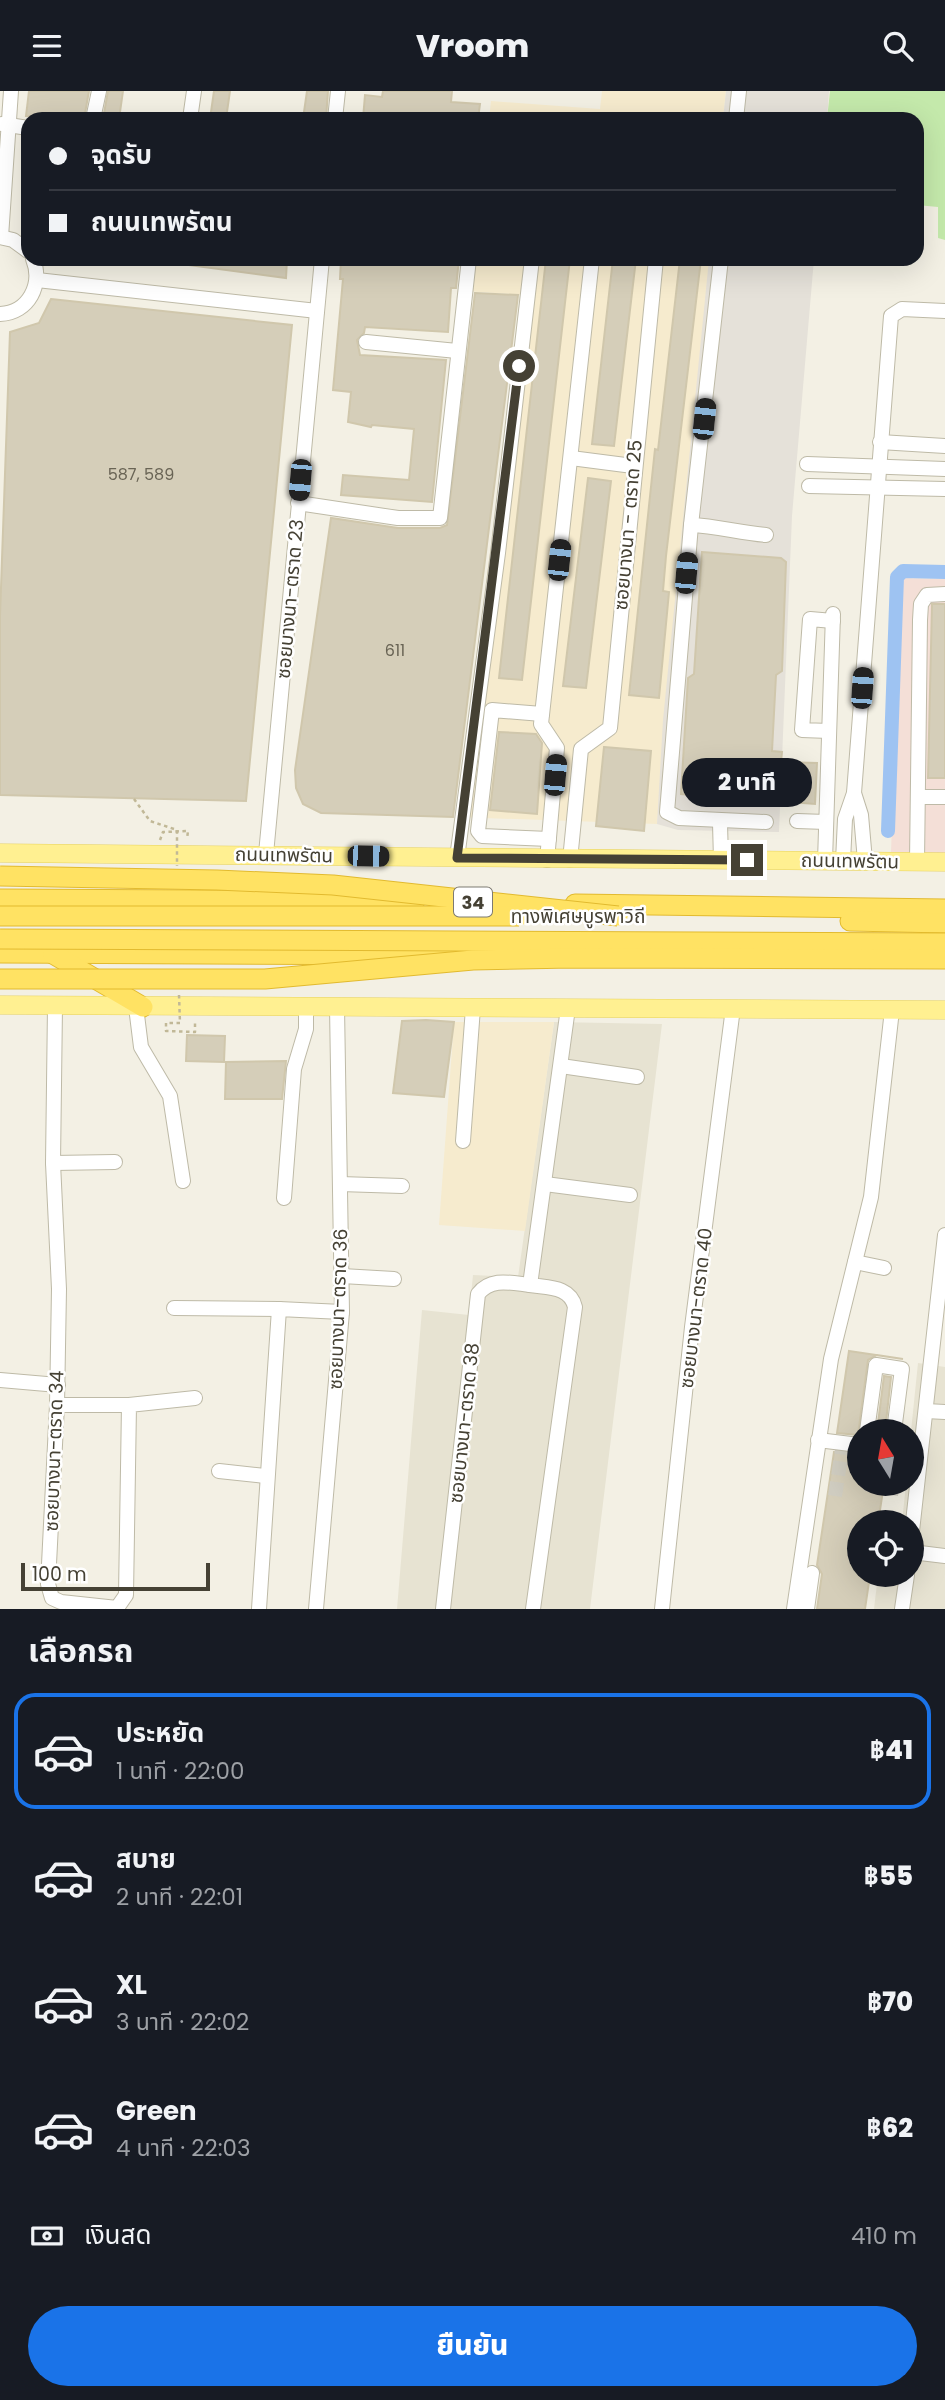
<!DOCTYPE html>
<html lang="th">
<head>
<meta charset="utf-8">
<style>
  :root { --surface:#171b24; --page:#20242c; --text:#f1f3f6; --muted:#9ea1a6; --line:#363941; --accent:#1a73e8 }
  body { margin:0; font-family:Poppins,"Noto Sans Thai",sans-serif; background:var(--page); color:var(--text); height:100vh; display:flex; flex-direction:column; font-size:26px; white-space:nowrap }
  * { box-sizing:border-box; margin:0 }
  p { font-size:23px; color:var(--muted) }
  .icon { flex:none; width:38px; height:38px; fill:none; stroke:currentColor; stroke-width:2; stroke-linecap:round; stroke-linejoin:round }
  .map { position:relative; height:1518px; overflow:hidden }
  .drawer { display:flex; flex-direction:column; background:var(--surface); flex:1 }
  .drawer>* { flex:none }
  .banner { position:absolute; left:21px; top:21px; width:903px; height:154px; border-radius:21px; box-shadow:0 7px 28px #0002; display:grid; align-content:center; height:154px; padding:0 28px; background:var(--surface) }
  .needle { width:46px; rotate:349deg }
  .fabs { position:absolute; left:847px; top:1328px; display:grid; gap:14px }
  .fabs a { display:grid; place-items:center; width:77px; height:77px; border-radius:50%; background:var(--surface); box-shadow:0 7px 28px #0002; font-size:35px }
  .scale { position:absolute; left:21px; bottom:18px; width:189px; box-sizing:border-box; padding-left:7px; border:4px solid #454134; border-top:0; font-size:19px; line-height:24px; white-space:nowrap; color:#454134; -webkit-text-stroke:5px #fff; paint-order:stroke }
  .end { position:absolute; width:32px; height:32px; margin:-16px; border:9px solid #454134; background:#fff; box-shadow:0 0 0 4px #fff }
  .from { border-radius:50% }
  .bubble { position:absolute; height:49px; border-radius:24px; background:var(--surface); box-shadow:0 7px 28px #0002; font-size:23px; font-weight:800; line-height:49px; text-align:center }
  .car { position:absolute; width:21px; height:42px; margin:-21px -10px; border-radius:9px; box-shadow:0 0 5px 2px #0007; background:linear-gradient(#222 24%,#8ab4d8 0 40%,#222 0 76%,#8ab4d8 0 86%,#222 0) }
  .banner b { display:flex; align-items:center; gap:24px; height:66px; font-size:26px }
  .banner b+b { border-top:2px solid var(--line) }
  .banner i { width:18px; height:18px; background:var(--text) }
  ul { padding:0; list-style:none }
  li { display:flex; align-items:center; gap:21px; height:116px; margin:0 14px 10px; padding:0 14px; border:4px solid transparent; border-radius:21px }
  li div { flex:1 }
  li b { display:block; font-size:26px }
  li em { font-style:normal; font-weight:800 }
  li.active { border-color:var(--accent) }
  li>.icon { width:63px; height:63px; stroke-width:1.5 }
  h2 { padding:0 28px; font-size:32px; line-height:84px }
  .pay { display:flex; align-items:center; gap:18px; height:77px; padding:0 28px; font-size:26px }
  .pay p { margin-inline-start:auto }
  .primary-button { display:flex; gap:14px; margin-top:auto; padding:14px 28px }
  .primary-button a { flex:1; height:80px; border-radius:42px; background:var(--accent); color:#fff; font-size:28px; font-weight:800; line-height:80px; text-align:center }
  header { display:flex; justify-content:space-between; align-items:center; height:91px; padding:0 28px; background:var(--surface); font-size:32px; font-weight:800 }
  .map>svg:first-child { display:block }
</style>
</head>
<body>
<header><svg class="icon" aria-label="menu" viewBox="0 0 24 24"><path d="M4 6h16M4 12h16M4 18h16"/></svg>Vroom<svg class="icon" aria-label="search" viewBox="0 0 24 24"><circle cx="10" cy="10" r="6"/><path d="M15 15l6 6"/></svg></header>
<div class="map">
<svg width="945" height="1518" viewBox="0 0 945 1518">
  <rect width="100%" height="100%" fill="#f3f0e4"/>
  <g fill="#e7e3d2">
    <polygon points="554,931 662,933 590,1518 397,1518 422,1219 469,1224 473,1184 518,1186"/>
    <polygon points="918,1272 945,1276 945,1518 874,1518 878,1484 912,1484 912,1432 902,1431 906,1393 912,1393 911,1340"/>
  </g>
  <g fill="#f6ebce">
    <polygon points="602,0 726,0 723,28 489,28 491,10 600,18"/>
    <polygon points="469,168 710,168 657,733 456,726 523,204 464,200"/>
    <polygon points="454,931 554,931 525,1140 439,1134"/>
  </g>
  <g fill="#e5e1d9">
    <polygon points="726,0 829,0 827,28 723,28"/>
    <polygon points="709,168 814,168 792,425 779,741 678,739 657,733 663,629"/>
  </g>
  <polygon fill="#f4dfd7" points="900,487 945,488 945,763 891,761"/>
  <polygon fill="#c4e9ab" points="830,0 945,0 945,149 938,147 938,116 917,114 917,28 827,28"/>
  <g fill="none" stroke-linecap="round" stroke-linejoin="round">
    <polyline stroke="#9ec3f2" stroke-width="14" points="888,740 897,486 903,480 945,481"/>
  </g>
  <g fill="#d5ceb9" stroke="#d0c7ac" stroke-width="2">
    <polygon points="29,0 89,0 84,28 26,25"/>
    <polygon points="108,0 123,0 119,28 103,28"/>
    <polygon points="214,0 230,0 226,28 210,28"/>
    <polygon points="307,0 328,0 326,28 303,28"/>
    <polygon points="383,0 452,0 451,11 480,13 478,28 363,28 365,4 382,6"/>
    <polygon points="189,168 287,168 286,187 188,174"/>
    <polygon points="341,168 434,171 434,168 459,168 456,197 451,197 448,241 365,236 364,242 357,249 360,264 446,269 432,411 341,404 343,384 409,389 414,338 372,334 371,336 348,331 351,301 333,299 343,188 340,188"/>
    <polygon points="546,168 570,168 522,589 499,587"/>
    <polygon points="613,168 636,168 614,355 592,353"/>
    <polygon points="680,168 701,168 666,465 663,500 669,501 659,607 629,604 655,358 658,359"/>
    <polygon points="475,202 518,204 453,726 321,722 303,713 296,697 295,679 331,427 398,437 440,437 447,434"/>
    <polygon points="51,208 292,234 246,710 0,704 0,525 10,241 39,232"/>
    <polygon points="588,387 611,390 586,597 563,595"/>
    <polygon points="702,461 781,467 786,471 782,580 776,584 772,660 782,661 781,671 817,672 815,713 681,703 688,587 694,583"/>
    <polygon points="932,513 945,513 945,687 928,687"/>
    <polygon points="499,641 536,643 542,652 537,723 490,719"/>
    <polygon points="604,656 651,660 644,740 596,735"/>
    <polygon points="426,929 454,931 444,1006 393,1002 402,930"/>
    <polygon points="187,944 225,945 224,971 186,970"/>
    <polygon points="286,970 282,1008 225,1008 226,971"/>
    <polygon points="849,1260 903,1268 877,1264 868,1269 858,1344 837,1342"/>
    <polygon points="884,1285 891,1286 885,1340 877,1340"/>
    <polygon points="834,1361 859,1363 859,1393 884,1393 878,1432 859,1432 859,1484 870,1484 865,1518 817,1518 822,1483 817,1474"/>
  </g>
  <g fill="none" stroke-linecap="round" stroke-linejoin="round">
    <g stroke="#d0cdc1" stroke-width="14" stroke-dasharray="14 7" stroke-linecap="butt">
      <polyline points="865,1393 899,1398"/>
      <polyline points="835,1405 843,1352"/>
    </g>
    <g stroke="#bebaa7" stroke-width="16">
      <g id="minor">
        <polyline points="93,28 99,0"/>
        <polyline points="190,28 194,0"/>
        <polyline points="335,28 338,0"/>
        <polyline points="736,28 739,0"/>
        <polyline points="2,33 28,37"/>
        <polyline points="0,146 13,149 28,160"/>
        <polyline points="1,146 11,0"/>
        <polyline points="721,168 691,434 667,721 679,727 766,731"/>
        <polyline points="37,189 317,220"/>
        <path d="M0 223C29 222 43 193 33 168"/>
        <polyline points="366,251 457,260"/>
        <polyline points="880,351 945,355"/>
        <polyline points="571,367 633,375"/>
        <polyline points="807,373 945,378"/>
        <polyline points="809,395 945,398"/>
        <polyline points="298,412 398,427 440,427 469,168"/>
        <path d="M691 434C717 435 740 442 766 444"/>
        <polyline points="542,623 492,619 478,740 482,745 549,748"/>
        <polyline points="829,640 802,639 810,528 833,530"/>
        <polyline points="854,702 861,724 865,770"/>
        <polyline points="918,706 945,706"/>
        <polyline points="797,730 826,731"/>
        <polyline points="720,732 721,769"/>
        <polyline points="266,763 322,168"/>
        <polyline points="457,767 498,462 532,168"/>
        <polyline points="547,769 557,657 541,633 592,168"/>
        <polyline points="570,769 581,658 610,637 656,168"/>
        <polyline points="825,770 833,523"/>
        <polyline points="843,770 845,728 854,702 891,225 902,218 945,220"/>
        <polyline points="917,771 920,529 921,513 927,504 945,503"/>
        <polyline points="55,915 53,1072 59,1198 57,1314 48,1493 52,1507 61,1511 117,1517 126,1504 129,1314 195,1307"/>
        <polyline points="136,916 141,956 170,1005 183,1090"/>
        <polyline points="561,975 637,986"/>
        <polyline points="463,1050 473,917"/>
        <polyline points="53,1072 115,1071"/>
        <polyline points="340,1093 402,1095"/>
        <polyline points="545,1093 630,1104"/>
        <polyline points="284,1107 294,978 306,938 306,916"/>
        <polyline points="855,1171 884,1177"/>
        <polyline points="342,1185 394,1188"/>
        <polyline points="174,1217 279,1218"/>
        <polyline points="0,1289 58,1294"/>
        <polyline points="57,1314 129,1314"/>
        <polyline points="926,1320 945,1321"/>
        <polyline points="867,1340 876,1274 902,1278 894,1340"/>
        <polyline points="818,1349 859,1354"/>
        <polyline points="219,1380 265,1385"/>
        <polyline points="912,1440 945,1144"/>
        <polyline points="912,1461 945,1465"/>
        <polyline points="259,1518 279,1218 342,1221"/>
        <polyline points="316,1518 342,1221 337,916"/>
        <path d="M443 1518 478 1203C491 1186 511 1192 530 1194"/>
        <path d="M533 1518 575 1216C570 1195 548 1197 530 1194L568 917"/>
        <polyline points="662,1518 692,1236 733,917"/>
        <polyline points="794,1518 831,1268 871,1106 892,919"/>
        <polyline points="807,1518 812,1482"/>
        <polyline points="902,1518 907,1484"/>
      </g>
    </g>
    <g stroke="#e7d25e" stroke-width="19">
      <g id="major">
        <polyline points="0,762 945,771"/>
        <polyline points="0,914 945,919"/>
      </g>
    </g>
    <g stroke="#e2ba2f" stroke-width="21">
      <g id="highway">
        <polyline points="0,808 415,810"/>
        <polyline points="575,813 945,818"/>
        <polyline points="850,830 945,832"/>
        <polyline points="0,862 447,864"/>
        <polyline points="53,863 143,916"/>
      </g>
    </g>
    <g stroke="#c1b897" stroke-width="2.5" stroke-dasharray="3.5 3.5" stroke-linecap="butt">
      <polyline points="160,749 163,741 188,740 187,748"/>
      <polyline points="180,932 166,932 166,940 195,941 195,929"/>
    </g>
    <use href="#minor" stroke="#fff" stroke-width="14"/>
    <use href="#major" stroke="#fff091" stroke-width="18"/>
    <use href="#highway" stroke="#ffe263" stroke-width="19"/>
    <g stroke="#e2ba2f" stroke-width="21" stroke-linecap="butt">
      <g id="highway-bridge">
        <polyline points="0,785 217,789 333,794 618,825"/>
        <polyline points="0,825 519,825"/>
        <polyline points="0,848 945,852"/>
        <polyline points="0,888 265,888 473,869 571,867 945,868"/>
      </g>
    </g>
    <g stroke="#c1b897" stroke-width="2.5" stroke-dasharray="3.5 3.5" stroke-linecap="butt">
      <polyline points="134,708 150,730 177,739 177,775"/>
      <polyline points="179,904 180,932"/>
    </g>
    <use href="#highway-bridge" stroke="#ffe263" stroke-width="19"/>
  </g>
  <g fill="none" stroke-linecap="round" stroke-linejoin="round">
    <polyline stroke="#454134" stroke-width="9" points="519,275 457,767 747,769"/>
  </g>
  <g text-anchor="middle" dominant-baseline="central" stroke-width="5" stroke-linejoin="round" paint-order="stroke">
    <g font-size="16" fill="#696455">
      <text x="141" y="383">587, 589</text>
      <text x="395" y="559">611</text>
    </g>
    <rect fill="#fff" stroke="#7d7a71" stroke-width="2" x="454" y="796.5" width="38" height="29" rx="5"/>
    <g font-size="18" font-weight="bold" fill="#454134">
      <text x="473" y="811">34</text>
    </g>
    <g font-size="19" fill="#454134" stroke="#fff">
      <text transform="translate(628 434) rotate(-85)">ซอยบางนา - ตราด 25</text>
      <text transform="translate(290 508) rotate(-85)">ซอยบางนา-ตราด 23</text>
      <text transform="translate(284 764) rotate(1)">ถนนเทพรัตน</text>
      <text transform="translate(850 770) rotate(1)">ถนนเทพรัตน</text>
      <text x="578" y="825">ทางพิเศษบูรพาวิถี</text>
      <text transform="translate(696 1217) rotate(-83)">ซอยบางนา-ตราด 40</text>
      <text transform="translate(338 1218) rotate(-88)">ซอยบางนา-ตราด 36</text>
      <text transform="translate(464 1332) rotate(-84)">ซอยบางนา-ตราด 38</text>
      <text transform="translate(54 1360) rotate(-88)">ซอยบางนา-ตราด 34</text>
    </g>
  </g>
</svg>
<div class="fabs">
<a><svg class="needle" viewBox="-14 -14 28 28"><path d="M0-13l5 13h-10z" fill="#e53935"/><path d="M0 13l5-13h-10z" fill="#9ea1a6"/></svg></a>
<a><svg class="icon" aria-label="locate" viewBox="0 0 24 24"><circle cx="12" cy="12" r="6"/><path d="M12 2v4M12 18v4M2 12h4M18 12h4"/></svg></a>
</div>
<div class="scale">100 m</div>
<i class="end from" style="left:519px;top:275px"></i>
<i class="end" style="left:747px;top:769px"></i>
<div class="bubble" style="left:682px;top:667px;width:130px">2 นาที</div>
<i class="car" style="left:704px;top:328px;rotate:6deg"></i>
<i class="car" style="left:300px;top:389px;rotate:185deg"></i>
<i class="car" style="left:559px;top:469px;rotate:6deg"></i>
<i class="car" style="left:686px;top:482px;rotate:5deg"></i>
<i class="car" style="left:862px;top:597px;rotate:4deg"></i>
<i class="car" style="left:555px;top:684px;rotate:5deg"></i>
<i class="car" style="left:368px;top:765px;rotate:91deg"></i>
<div class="banner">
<b><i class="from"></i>จุดรับ</b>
<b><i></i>ถนนเทพรัตน</b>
</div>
</div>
<section class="drawer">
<h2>เลือกรถ</h2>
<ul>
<li class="active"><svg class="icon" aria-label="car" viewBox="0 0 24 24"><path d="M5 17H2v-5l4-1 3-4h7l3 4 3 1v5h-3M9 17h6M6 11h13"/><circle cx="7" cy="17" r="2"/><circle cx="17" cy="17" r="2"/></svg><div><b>ประหยัด</b><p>1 นาที · 22:00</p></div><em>฿41</em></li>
<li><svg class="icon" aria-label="car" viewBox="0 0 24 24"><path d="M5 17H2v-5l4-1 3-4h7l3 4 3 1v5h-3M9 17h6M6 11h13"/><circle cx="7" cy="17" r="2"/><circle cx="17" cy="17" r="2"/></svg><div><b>สบาย</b><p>2 นาที · 22:01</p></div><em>฿55</em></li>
<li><svg class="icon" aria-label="car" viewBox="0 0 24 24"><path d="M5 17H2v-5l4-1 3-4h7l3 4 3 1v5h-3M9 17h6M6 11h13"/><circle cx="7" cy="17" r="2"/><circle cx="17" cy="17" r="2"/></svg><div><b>XL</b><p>3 นาที · 22:02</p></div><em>฿70</em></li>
<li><svg class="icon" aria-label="car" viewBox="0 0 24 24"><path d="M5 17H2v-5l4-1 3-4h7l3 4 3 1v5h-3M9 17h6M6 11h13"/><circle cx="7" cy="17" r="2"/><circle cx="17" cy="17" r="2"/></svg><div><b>Green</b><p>4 นาที · 22:03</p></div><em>฿62</em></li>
</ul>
<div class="pay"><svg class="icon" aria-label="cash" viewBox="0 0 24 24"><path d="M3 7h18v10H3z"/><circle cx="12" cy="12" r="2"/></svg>เงินสด<p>410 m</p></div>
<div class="primary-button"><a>ยืนยัน</a></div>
</section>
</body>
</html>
